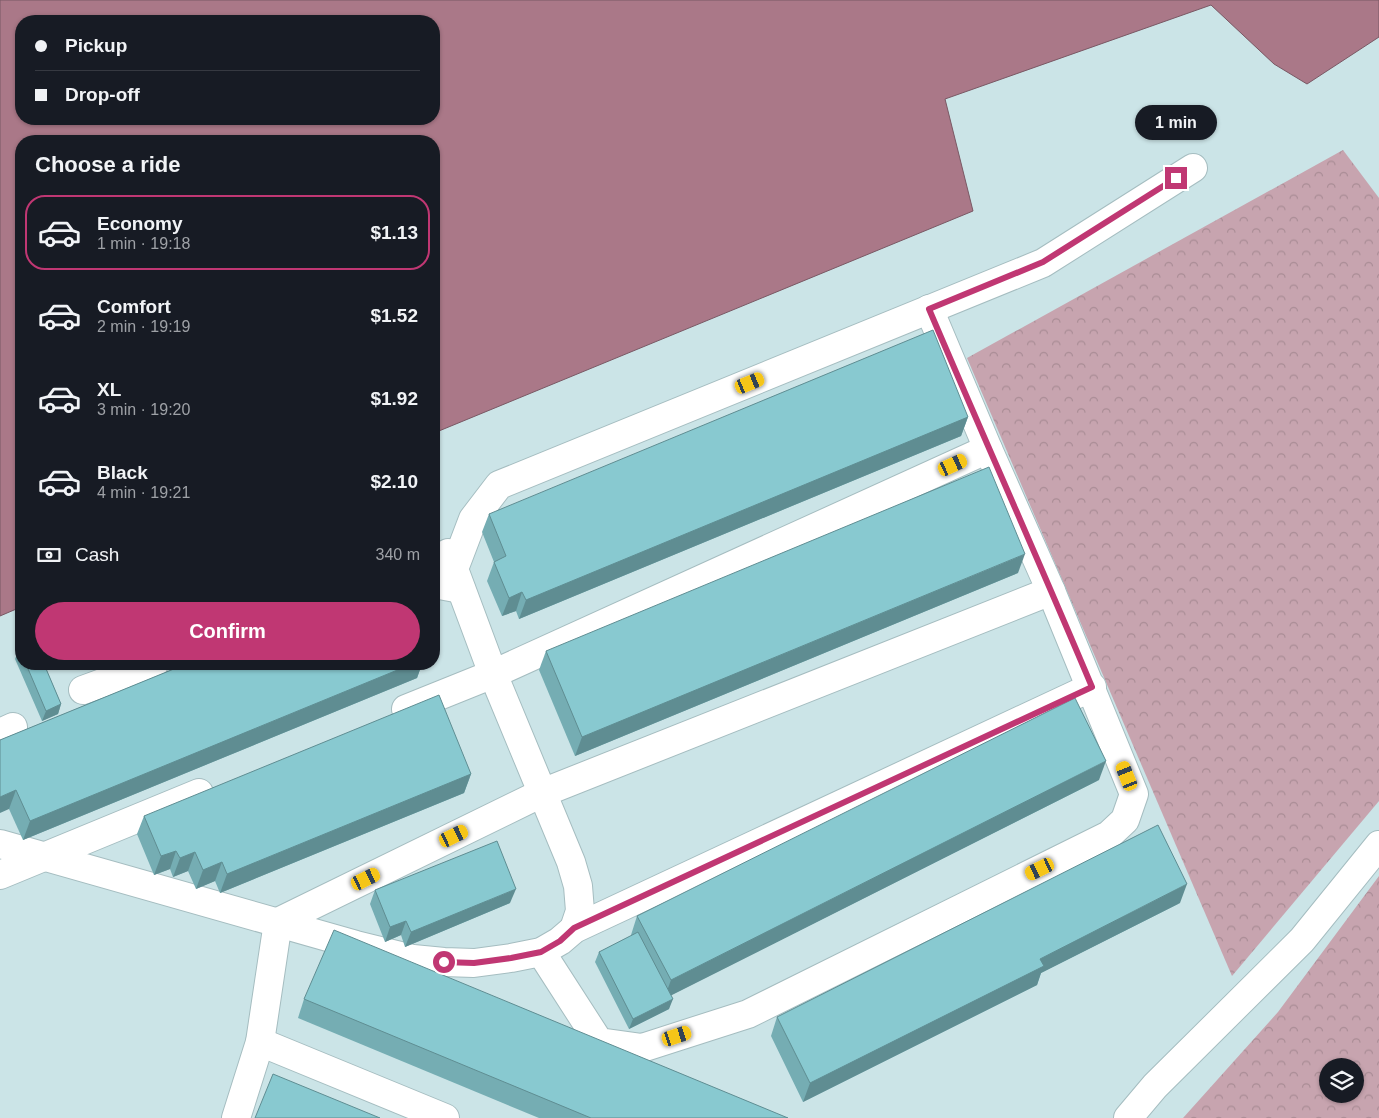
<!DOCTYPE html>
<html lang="en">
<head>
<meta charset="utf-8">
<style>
  :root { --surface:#171b24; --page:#20242c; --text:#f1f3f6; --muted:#9ea1a6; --line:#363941; --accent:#c03773 }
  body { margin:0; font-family:Arial,sans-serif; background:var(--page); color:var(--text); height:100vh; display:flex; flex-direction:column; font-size:19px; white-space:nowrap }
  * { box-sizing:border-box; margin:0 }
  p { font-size:16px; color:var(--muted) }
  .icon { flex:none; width:28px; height:28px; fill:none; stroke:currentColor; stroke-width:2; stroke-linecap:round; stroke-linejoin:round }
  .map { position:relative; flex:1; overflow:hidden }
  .sheet { position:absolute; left:15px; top:135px; width:425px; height:535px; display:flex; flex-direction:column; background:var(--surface); border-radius:20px; box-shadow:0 1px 4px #0004 }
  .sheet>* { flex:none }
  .hud { position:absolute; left:15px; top:15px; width:425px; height:110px; border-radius:20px; box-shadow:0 1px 4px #0004; display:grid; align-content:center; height:110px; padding:0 20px; background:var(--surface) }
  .tools { position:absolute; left:1319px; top:1058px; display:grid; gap:10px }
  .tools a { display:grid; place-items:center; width:45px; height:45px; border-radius:50%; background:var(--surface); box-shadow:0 1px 4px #0004; font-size:25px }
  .end { position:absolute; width:22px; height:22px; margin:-11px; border:6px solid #c03773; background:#fff; box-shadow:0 0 0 2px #fff }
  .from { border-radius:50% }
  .bubble { position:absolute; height:35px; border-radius:18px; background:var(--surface); box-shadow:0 1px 4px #0004; font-size:16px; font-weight:700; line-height:35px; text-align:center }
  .car { position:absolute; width:15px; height:30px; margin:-15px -8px; border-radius:6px; box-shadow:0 0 4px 1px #0007; background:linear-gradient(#f5c518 24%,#345 0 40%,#f5c518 0 76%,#345 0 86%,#f5c518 0) }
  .hud b { display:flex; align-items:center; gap:18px; height:48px; font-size:19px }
  .hud b+b { border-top:1px solid var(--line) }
  .hud i { width:12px; height:12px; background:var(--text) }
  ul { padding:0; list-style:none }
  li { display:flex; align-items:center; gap:15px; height:75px; margin:0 10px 8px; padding:0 10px; border:2px solid transparent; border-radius:20px }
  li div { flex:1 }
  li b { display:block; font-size:19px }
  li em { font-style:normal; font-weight:700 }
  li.active { border-color:var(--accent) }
  li>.icon { width:45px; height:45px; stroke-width:1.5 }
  h2 { padding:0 20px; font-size:22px; line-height:60px }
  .pay { display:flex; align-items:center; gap:12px; height:55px; padding:0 20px; font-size:19px }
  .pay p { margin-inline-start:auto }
  .action { display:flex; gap:10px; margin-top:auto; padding:10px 20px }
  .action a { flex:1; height:58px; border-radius:30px; background:var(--accent); color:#fff; font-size:20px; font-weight:700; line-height:58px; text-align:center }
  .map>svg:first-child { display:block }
</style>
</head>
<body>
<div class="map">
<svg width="1379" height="1118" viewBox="0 0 1379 1118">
  <defs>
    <pattern id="forest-crowns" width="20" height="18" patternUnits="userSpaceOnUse" patternTransform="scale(1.25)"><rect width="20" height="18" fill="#c7a4af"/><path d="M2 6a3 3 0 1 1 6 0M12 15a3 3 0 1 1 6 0" fill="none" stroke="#a98c95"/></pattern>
  </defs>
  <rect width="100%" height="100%" fill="#cbe4e7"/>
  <g fill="url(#forest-crowns)" fill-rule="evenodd">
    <polygon points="1343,150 1379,198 1379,801 1232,976 967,358"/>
    <path d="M1379 876V1118H1183L1278 1012ZM1328 1066H1355V1094H1328Z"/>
  </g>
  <path fill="#aa7888" stroke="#795864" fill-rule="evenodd" d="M0 0H1379V37L1307 84 1274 64 1211 5 945 99 973 211 434 433V141H21V607L0 616ZM21 21H434V119H21Z"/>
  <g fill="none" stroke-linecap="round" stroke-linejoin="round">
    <g stroke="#a5bdc0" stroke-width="30">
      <g id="minor">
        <polyline points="448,553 493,674 571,862 578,886 580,911 574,929"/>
        <polyline points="454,569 473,519 499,485 1043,263 1193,168"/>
        <polyline points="434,584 461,589"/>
        <polyline points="83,690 154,664"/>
        <polyline points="406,709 493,674 988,449"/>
        <polyline points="0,733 13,727"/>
        <polyline points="0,844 356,945 413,959 444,962 474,963 511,958 541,952 560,941 574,929 1092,687"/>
        <polyline points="0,875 199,793"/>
        <polyline points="541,952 599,1042 642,1048 748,1014 1109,835 1125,820 1134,794 1051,591 988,449 929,309"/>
        <polyline points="260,1042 445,1118"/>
        <polyline points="236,1118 260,1042 278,922 542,793 1051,591"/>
        <polyline points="1128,1118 1155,1086 1302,940 1379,845"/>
      </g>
    </g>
    <use href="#minor" stroke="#fff" stroke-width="28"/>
  </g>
  <g fill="#75adb3">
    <polygon points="968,417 961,436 519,619 516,611 502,616 487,581 494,562 482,532 489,514"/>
    <polygon points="1018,573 575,756 539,670 546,651"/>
    <polygon points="21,648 21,664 44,664 61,704 58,714 42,721 15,659 19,649"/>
    <polygon points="186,664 422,664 417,678 23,840 9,809 0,740"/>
    <polygon points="471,774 464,793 220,893 215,881 196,889 188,871 173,877 170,869 154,875 137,834 144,816"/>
    <polygon points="1099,780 671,995 669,1009 629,1029 595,962 599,952 631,936 631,935 637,916"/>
    <polygon points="375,890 510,903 405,947 401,935 385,942 370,904"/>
    <polygon points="1180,903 1041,973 1037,985 803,1102 771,1036 777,1017"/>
    <polygon points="304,999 788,1118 539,1118 298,1018"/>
  </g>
  <g fill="#5f8d92">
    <polygon points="968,417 961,436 519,619 526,600"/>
    <polygon points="1025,554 1018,573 575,756 582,737"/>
    <polygon points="522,592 516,611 502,616 509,598"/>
    <polygon points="412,664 422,664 417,678 23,840 30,821"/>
    <polygon points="61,704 58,714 42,721 46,711"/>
    <polygon points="1106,761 1099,780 664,999 671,980"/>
    <polygon points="471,774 464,793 220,893 227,874"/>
    <polygon points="16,790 9,809 0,813 0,797"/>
    <polygon points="176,851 170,869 154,875 161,856"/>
    <polygon points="195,852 188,871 173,877 180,858"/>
    <polygon points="222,862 215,881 196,889 203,870"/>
    <polygon points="1187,884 1180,903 1041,973 1037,985 803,1102 810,1083 1040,959"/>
    <polygon points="516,889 510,903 405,947 411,932"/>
    <polygon points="406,921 401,935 385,942 390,927"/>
    <polygon points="673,999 669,1009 629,1029 633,1019"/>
  </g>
  <g fill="#88c9d0" stroke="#5f8d92">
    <polygon points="933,330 968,417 526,600 522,592 509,598 494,562 506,556 489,514"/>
    <polygon points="989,467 1025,554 582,737 546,651"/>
    <polygon points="26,664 44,664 61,704 46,711"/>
    <polygon points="186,664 412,664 30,821 16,790 0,797 0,740"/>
    <polygon points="439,695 471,774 227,874 222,862 203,870 195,852 180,858 176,851 161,856 144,816"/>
    <polygon points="1075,698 1106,761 671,980 637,916"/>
    <polygon points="1158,825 1187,884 1040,959 1044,966 810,1083 777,1017"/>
    <polygon points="497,841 516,889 411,932 406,921 390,927 375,890"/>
    <polygon points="334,930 788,1118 591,1118 304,999"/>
    <polygon points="638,932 673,999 633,1019 599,952"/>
    <polygon points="273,1074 380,1118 255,1118"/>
  </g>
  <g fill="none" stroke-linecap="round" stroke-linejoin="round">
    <path stroke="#c03773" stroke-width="6" d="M444 962 474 963 511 958 541 952 560 941 574 928 1092 687C1039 561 983 436 929 309L1043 262 1176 178"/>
  </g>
</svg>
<div class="tools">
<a><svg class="icon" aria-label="layers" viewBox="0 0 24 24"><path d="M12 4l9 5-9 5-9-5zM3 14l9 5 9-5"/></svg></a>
</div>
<i class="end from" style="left:444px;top:962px"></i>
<i class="end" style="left:1176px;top:178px"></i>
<div class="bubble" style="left:1135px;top:105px;width:82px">1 min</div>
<i class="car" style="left:750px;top:383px;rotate:68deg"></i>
<i class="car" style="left:953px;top:465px;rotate:65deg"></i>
<i class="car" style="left:1127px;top:776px;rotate:338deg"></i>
<i class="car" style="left:454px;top:836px;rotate:64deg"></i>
<i class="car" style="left:1040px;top:869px;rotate:244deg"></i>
<i class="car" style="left:366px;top:879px;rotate:64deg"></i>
<i class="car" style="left:677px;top:1036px;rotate:72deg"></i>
<div class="hud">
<b><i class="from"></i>Pickup</b>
<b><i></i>Drop-off</b>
</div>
<section class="sheet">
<h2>Choose a ride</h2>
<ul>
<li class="active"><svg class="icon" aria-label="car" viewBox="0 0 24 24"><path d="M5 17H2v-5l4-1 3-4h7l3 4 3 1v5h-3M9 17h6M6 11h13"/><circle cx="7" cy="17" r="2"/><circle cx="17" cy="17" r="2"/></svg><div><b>Economy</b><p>1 min · 19:18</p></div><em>$1.13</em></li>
<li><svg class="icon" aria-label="car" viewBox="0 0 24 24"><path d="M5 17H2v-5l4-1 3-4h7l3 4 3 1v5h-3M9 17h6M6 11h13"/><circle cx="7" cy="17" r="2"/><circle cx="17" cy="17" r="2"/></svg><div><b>Comfort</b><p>2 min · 19:19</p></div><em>$1.52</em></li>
<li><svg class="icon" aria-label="car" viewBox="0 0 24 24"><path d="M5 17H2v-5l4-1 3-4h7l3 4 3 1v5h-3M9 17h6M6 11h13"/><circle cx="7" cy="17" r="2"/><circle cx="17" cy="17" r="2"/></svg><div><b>XL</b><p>3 min · 19:20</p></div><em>$1.92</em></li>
<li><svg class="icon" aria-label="car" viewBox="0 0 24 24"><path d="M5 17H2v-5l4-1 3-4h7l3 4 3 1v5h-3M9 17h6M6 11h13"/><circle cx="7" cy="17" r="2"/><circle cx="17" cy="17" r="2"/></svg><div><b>Black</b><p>4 min · 19:21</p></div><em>$2.10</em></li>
</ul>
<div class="pay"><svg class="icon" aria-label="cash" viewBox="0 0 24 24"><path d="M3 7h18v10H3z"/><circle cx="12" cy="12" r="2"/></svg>Cash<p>340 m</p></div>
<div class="action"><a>Confirm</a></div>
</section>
</div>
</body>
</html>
